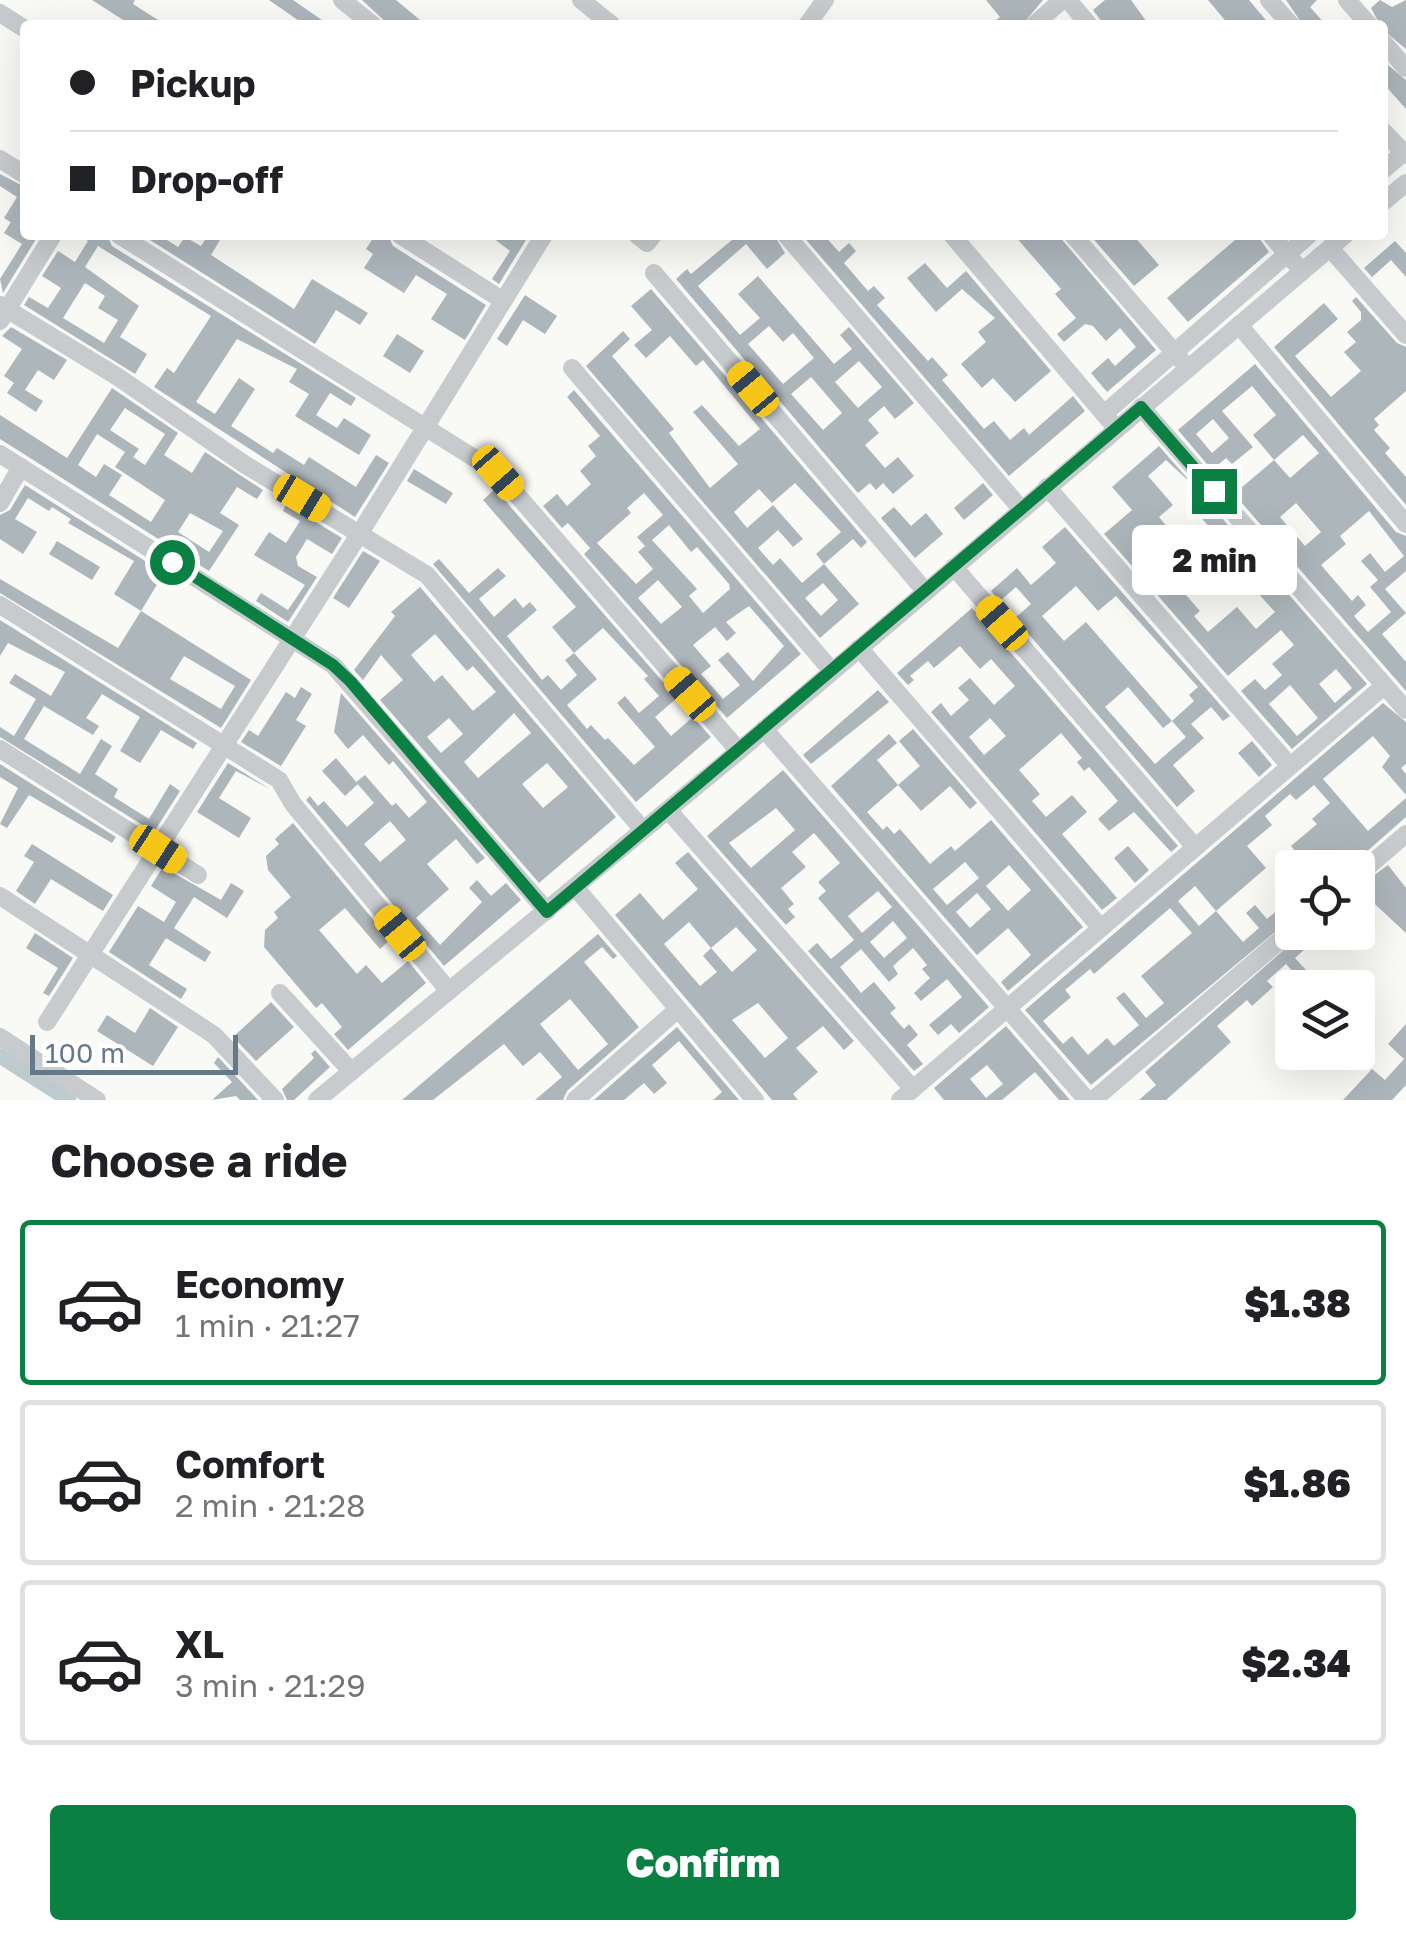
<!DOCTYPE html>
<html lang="en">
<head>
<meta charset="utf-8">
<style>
  :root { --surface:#fff; --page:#f6f6f6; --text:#202124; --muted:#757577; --line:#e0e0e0; --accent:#0b8043 }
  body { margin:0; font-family:"Golos Text",sans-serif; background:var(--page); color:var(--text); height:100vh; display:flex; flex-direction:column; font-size:38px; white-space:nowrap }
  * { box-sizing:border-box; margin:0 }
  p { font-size:32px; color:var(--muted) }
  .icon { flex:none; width:55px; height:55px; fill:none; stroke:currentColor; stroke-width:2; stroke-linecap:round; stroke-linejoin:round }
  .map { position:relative; height:1100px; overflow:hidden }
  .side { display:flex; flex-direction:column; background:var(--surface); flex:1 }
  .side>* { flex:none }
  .top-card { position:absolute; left:20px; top:20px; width:1368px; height:220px; border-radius:10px; box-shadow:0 10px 40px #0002; display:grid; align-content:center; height:220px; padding:0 50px; background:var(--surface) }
  .controls { position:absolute; left:1275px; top:850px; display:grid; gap:20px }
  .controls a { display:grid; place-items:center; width:100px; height:100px; border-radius:10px; background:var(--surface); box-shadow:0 10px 40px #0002; font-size:50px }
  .scale { position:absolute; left:30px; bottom:25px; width:208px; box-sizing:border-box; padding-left:10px; border:5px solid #667989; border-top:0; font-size:28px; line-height:35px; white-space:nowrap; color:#667989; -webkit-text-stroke:8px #fff; paint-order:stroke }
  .end { position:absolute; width:45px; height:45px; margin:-22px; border:12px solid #0b8043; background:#fff; box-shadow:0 0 0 5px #fff }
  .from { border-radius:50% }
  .bubble { position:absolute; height:70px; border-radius:10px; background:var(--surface); box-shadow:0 10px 40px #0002; font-size:32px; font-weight:800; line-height:70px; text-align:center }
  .car { position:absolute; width:30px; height:60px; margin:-30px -15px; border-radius:12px; box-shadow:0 0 8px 2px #0007; background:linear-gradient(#f5c518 24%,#345 0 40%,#f5c518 0 76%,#345 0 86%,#f5c518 0) }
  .top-card b { display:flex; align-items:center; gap:35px; height:95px; font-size:38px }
  .top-card b+b { border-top:2px solid var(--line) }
  .top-card i { width:25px; height:25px; background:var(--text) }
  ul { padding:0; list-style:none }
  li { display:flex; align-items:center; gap:30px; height:165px; margin:0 20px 15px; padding:0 30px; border:5px solid var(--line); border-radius:10px }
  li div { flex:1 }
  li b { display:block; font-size:38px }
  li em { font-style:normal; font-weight:800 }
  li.on { border-color:var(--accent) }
  li>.icon { width:90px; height:90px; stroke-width:1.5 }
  h2 { padding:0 50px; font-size:45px; line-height:120px }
  .action { display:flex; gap:20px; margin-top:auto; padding:20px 50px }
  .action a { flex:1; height:115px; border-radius:10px; background:var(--accent); color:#fff; font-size:40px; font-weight:800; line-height:115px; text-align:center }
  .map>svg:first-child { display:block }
</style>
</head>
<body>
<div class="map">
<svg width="1406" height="1100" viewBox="0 0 1406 1100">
  <rect width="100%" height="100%" fill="#f9f9f6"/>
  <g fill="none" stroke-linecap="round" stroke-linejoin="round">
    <polyline stroke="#bdcace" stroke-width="15" points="0,1056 69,1100"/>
  </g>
  <g fill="#adb6bb" fill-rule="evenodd">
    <polygon points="92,0 135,0 133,4 166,25 131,25"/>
    <polygon points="269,0 293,0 329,25 305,25"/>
    <polygon points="362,0 396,0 426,25 389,25"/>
    <polygon points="986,0 1043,0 1022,25 990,25 1000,17"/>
    <polygon points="1105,0 1131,0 1149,25 1104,25 1093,10"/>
    <polygon points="1208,0 1249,0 1270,25 1229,25"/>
    <polygon points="1286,0 1317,0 1310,7 1326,25 1303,25"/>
    <polygon points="1380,0 1392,7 1406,0 1406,49 1382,29 1371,8"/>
    <polygon points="1382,60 1406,80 1406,109 1382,82"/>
    <polygon points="0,174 25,187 25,219 20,228 4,218 17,197 0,186"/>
    <polygon points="11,222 36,239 3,293 0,279 22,244 4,233"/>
    <path d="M79 235H107L112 246 356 398 351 406 330 393 316 415 337 428 344 418 371 435 359 455 295 416 309 394 289 382 297 369 237 339 196 402 215 414 239 378 255 389 231 426 273 453 277 448 304 465 309 457 356 487 376 455 389 463 355 517 154 387 167 368 174 373 211 316 98 246 85 267 139 306 120 337 147 354 135 374 24 305 29 297 48 308 61 288 42 276 58 251 75 262 88 241ZM85 283 105 296 109 289 98 308 118 320 104 343 63 318Z"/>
    <polygon points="142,235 159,235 178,247 185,237 201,246 208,235 223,235 211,255 294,309 312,279 368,313 360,325 336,310 315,344"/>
    <polygon points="375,235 388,235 393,246 486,305 465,340 431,319 447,294 416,275 404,293 364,268 373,254 366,249"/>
    <polygon points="489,235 529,235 499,284 492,279 510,251"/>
    <path d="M738 235H774L785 253 767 269 746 244 698 286 740 335 760 318 738 294 758 276 834 364 852 349 840 335 849 327 914 403 895 419 884 406 868 420 879 433 865 445 885 468 898 457 914 476 893 494 883 483 876 490 870 483 858 493 676 279 687 269 691 274ZM769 326 783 342 793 333 814 358 783 384 748 344ZM859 361 882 387 858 408 835 382ZM811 377 842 413 823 430 791 394Z"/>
    <polygon points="802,235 824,235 839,252 849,243 856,251 844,263 868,291 874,286 885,298 877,305 928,361 932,357 948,375 942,380 984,429 994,421 1010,440 1024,428 1029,435 1073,396 1085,411 1009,476"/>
    <polygon points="1014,235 1058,235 1156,350 1107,392 1091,373 1108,358 1115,366 1136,347 1120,328 1106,341 1093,326 1085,324 1064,342 1057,334 1076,318 1055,294 1061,289"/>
    <polygon points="1090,235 1133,235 1159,265 1134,286"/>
    <polygon points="1241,235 1257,235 1269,252 1188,322 1167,298"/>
    <polygon points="1395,241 1406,253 1406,277 1391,260 1372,277 1364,268"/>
    <polygon points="925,263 947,288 966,271 1051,371 1015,402 993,378 982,388 961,364 986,342 978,332 995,318 962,289 936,312 907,278"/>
    <path d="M651 289 867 542 861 548 853 539 824 564 859 604 820 638 586 366 623 331 630 339 612 356 674 429 669 433 710 488 738 464 693 412 702 405 739 446 760 429 703 360 696 366 670 336 646 358 634 345 652 330 631 306ZM795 483 841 532 816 554 824 564 802 583 780 558 773 565 758 548 778 530 793 547 803 539 773 505 747 528 734 512 759 489 772 503ZM823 583 838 600 821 616 805 598Z"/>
    <polygon points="525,295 557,316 545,334 523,320 507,346 497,339"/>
    <polygon points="1356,297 1397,343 1406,347 1406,391 1374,419 1379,425 1374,430 1390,448 1385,453 1406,477 1406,505 1274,347 1324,303 1338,319 1295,356 1331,397 1361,371 1344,352 1356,342 1347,332 1361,320 1361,312 1352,301"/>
    <polygon points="11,327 67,360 54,380 38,370 25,390 43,401 36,412 7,393 14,383 4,376 22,349 2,336"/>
    <polygon points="397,334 424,351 410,373 383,356"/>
    <path d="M1255 364 1396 532 1406 536V571L1385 589 1406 613 1382 634 1406 662V691L1234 494 1274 460 1253 435 1276 415 1252 386 1222 411 1253 447 1232 464 1226 458 1212 470 1178 430ZM1213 419 1229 438 1212 453 1196 434ZM1303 435 1319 453 1290 478 1274 460ZM1296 503 1321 532 1305 546 1280 517ZM1369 511 1404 556 1385 572 1370 553 1361 561 1378 580 1370 587 1391 612 1368 632 1354 616 1366 605 1358 595 1352 601 1321 565 1346 544 1340 536Z"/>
    <path d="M112 388 178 433 164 455 192 473 205 452 263 490 257 499 237 487 220 513 239 525 209 571 0 439V415L67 458ZM125 408 165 434 145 465 133 457 139 449 110 430ZM97 434 125 452 115 467 165 500 151 522 109 495 122 475 104 464 96 477 78 465ZM190 513 223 531 209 552 178 532Z"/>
    <path d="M574 390 801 654 727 718 584 554 590 548 568 523 562 528 543 506 557 494 567 506 591 484 580 471 596 456 588 446 600 436 567 397ZM644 493 663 515 637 537 645 546 638 552 653 569 636 584 597 543 631 513 627 508ZM669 525 691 552 697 547 729 584 730 589 703 613 689 596 697 589 652 540ZM658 580 682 607 661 624 638 598ZM749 606 784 646 753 681 728 652 718 660 740 685 723 699 701 674 711 666 693 645 715 627 727 641 736 633 726 622Z"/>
    <path d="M1159 446 1194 486 1166 460 1148 476 1173 505 1159 517 1173 534 1193 557 1217 536 1197 513 1203 508 1189 491 1194 486 1367 684 1292 749 1241 691 1255 679 1265 690 1282 675 1272 664 1294 645 1281 630 1228 676 1104 534 1132 510 1112 487ZM1225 546 1247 570 1253 565 1268 582 1257 592 1275 612 1256 629 1237 607 1208 632 1194 616 1200 611 1178 586ZM1336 669 1352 688 1335 703 1319 684ZM1290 685 1318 718 1297 736 1269 704Z"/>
    <polygon points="414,469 453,493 446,504 407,481"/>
    <polygon points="983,483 993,495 964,520 954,508"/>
    <polygon points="25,485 164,573 141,611 114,594 134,561 68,523 71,519 52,507 49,511 28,498 15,519 37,532 23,554 0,539 0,515 10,510"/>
    <path d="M495 489 677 698 655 717 671 736 693 717 711 737 636 802 433 564 439 559 469 593 498 568 506 576 479 599 494 617 515 598 523 608 530 602 537 610 507 636 542 680 548 675 561 690 577 675 565 660 574 653 552 627 576 607 483 500ZM603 628 648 676 644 679 659 696 639 713 625 696 617 703 655 747 634 765 608 738 605 740 591 725 587 729 567 705 597 679 574 653Z"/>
    <polygon points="286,504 342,538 332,554 307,539 296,557 298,566 317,577 288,622 256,601 261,593 288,610 305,585 254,555 269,532 286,543 300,521 283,511"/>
    <polygon points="894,507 911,526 926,513 943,534 915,558 881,518"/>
    <path d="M1065 527 1230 716 1223 721 1211 707 1191 724 1204 738 1173 765 1195 791 1177 807 1015 618 1031 604 1016 587 1000 601 991 591 1017 568 1031 585 1056 563 1042 547ZM1076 586 1098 611 1116 596 1198 687 1189 695 1194 701 1172 721 1086 622 1064 641 1042 616ZM1128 687 1163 728 1172 721 1186 737 1155 764 1105 707Z"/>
    <polygon points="57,541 100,567 92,580 49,554"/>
    <polygon points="363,551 380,561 349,608 333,598"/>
    <path d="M0 579 118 648 141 611 251 680 221 728 0 593ZM184 656 235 686 221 709 170 679Z"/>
    <path d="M420 587 616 817 539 883 380 700 403 680 381 655 363 680 354 670 395 616 391 612ZM435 634 467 671 473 666 496 692 473 711 442 675 434 682 411 655ZM514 713 531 733 478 778 464 762ZM449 718 463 734 441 753 427 737ZM547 763 568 787 543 808 522 784Z"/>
    <path d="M972 608 1178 846 1171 852 1134 812 1109 831 1098 819 1118 801 1089 767 1084 771 1077 762 1082 758 1061 733 1019 770 1040 794 1032 801 1046 817 1072 795 1087 812 1062 834 1117 898 1102 910 931 712 941 703 951 716 969 700 958 688 970 678 994 705 1015 686 991 659 980 669 960 646 934 668 928 661 910 676 914 680 908 685 897 673ZM990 718 1006 736 984 755 969 737Z"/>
    <polygon points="0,620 197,743 193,749 161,730 140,763 120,751 140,717 102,694 86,718 99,726 93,735 44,706 24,739 80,774 101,739 112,746 95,774 118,789 114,797 149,819 170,784 180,791 154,832 0,737 0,727 14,736 36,699 9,683 15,674 51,696 65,672 8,643 0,656"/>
    <polygon points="301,687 312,694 296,720 306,726 281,766 241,742 249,730 258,736 286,692 295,698"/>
    <polygon points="878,690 889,702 811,764 803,755"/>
    <path d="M341 693 485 858 477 864 456 839 427 864 449 889 416 918 440 945 482 902 469 888 477 880 491 896 506 883 521 900 444 966 306 800 310 796 318 806 324 801 347 827 374 803 356 782 365 775 392 806 396 803 409 818 427 802 393 761 389 765 363 735 348 749 334 732ZM390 821 406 840 380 862 364 844Z"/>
    <path d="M1383 703 1406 722V764L1401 768 1406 774V795L1382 767 1390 756 1373 736 1323 779 1368 831 1406 798V817L1348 868H1309L1291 846 1317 824 1312 819 1330 803 1314 785 1296 800 1290 794 1265 816 1272 825 1247 846 1266 868 1216 911 1243 942 1259 928 1246 913 1255 905 1267 919 1292 898V918L1091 1085 1025 1010ZM1195 886 1216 911 1199 926 1178 901ZM1170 908 1192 933 1141 976 1164 1003 1146 1018 1124 992 1116 998 1139 1025 1114 1046 1107 1038 1088 1055 1072 1036 1063 1044 1043 1021 1071 997 1065 990 1090 969 1094 974Z"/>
    <polygon points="913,729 977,803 970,809 950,786 921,811 898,785 920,766 899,741"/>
    <path d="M889 734 897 743 877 760 898 785 867 812 883 830 887 826 894 834 900 829 930 864 951 846 955 851 991 820 1083 927 1008 991 1001 982 1031 955 1020 942 1008 928 977 955 831 786ZM965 862 979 878 947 905 933 889ZM1009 865 1031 890 1008 911 986 886ZM977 893 991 909 970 928 956 912Z"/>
    <polygon points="1252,741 1272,765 1259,777 1238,753"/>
    <polygon points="336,758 358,784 345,796 322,771"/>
    <polygon points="228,763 270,789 236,771 219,798 251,818 239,838 197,812"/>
    <polygon points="0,764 116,837 112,843 29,795 7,828 0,824 18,788 0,777"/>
    <path d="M783 770 989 1007 959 1033 951 1024 938 1035 929 1025 962 997 947 979 921 1001 914 993 930 978 922 969 927 965 913 948 893 966 898 974 889 982 861 949 840 967 861 993 874 982 896 1008 890 1013 904 1029 909 1024 918 1035 907 1045 923 1064 914 1071 808 951 817 943 831 959 854 940 818 898 826 891 818 882 840 863 814 833 792 852 806 867 781 888 794 904 788 909 795 917 786 925 707 836ZM776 808 795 830 751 868 729 843ZM878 891 892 907 862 933 848 916ZM893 921 907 938 884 958 870 942Z"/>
    <polygon points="293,823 390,940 380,949 345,908 319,930 357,974 366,965 382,983 408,961 426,983 348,1050 334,1034 342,1027 322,1003 316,1008 264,947 265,930 278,918 274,912 291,897 268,870 266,856 279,844 275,839"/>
    <polygon points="32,844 113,895 103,911 51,879 35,904 16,891 34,862 24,856"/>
    <polygon points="1128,846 1149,870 1135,883 1114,858"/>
    <path d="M688 852 854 1041 844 1050 823 1026 796 1048 818 1072 793 1094 798 1100H772L615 915 640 893 663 920 698 889 675 863ZM689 922 711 948 703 956 717 972 700 986 664 944ZM736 927 757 950 732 972 711 948ZM758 1003 788 1038 765 1058 732 1020Z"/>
    <polygon points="1388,865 1406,888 1406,933 1364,894 1358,900 1358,887"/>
    <polygon points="163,867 221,900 231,883 244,891 227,918 194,897 174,928 211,952 205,962 166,938 149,965 187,989 181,999 109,952 138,906 164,922 176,902 151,886"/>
    <polygon points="1304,932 1324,932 1295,958 1317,982 1307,988 1286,964 1267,981 1273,987 1252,1006 1247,1000 1217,1026 1231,1042 1166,1100 1139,1100 1156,1085 1145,1072"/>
    <polygon points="35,933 73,958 49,996 43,993 58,968 26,948"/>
    <path d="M598 934 617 956 613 959 602 947 584 962 639 1027 567 1091 563 1100H535L562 1077 540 1052 523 1066 504 1044 433 1100H402ZM570 999 608 1044 578 1070 540 1024Z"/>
    <polygon points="271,1002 294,1027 256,1061 233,1037"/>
    <polygon points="150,1008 178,1027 153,1066 97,1031 107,1015 135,1033"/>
    <polygon points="1406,1024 1406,1085 1392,1100 1343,1100 1372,1069 1385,1080 1404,1059 1388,1044"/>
    <path d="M1006 1026 1070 1100H1059L1035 1072 1002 1100H944L934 1088ZM987 1065 1003 1084 986 1098 970 1079Z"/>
    <polygon points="677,1027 739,1100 713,1100 722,1092 679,1041 652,1065 667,1083 654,1094 644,1083 624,1100 594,1100"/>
    <polygon points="315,1050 330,1067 294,1100 287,1100 282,1089 314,1058 311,1054"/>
    <polygon points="218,1057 258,1100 240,1100 236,1096 212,1100 232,1082 214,1063"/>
  </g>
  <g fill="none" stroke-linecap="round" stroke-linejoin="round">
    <g stroke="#c7cbce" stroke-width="18">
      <polyline points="342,0 373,25"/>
      <polyline points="581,0 612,25"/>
      <polyline points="1068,0 1089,25"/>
      <polyline points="1269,0 1291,25"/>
      <polyline points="1347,0 1369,25"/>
      <polyline points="0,13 25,29"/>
      <polyline points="807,25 825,0"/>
      <polyline points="1034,25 1062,0"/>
      <polyline points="1382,41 1406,68"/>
      <polyline points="1382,130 1406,155"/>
      <polyline points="0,159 25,175"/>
      <polyline points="1382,171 1403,153"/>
      <polyline points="1382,203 1406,183"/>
      <polyline points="119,235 498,473 739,751"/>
      <polyline points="400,235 502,300"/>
      <polyline points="637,235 647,243 653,235"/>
      <polyline points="786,235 1022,510"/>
      <polyline points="952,235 1110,421"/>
      <polyline points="1073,235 1181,360"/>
      <polyline points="1271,235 1295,263"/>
      <polyline points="1330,248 1406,335"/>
      <polyline points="654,273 926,592"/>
      <polyline points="0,305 118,377 244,464 427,575 643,830"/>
      <polyline points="0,321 53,235"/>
      <polyline points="1239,325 1406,524"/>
      <polyline points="572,368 832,671"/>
      <polyline points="1141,407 1406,710"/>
      <polyline points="1104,414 1309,235"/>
      <polyline points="0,454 333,665 547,911"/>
      <polyline points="1047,487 1290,766"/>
      <polyline points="0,503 21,467"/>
      <polyline points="954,567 1195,847"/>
      <polyline points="0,605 279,780 293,804 449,991"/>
      <polyline points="859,648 1101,928"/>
      <polyline points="764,729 1087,1100"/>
      <polyline points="0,749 198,875"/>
      <polyline points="668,810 913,1089"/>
      <polyline points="1358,875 1406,834"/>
      <polyline points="575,887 755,1100"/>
      <polyline points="0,896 214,1035 275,1100"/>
      <polyline points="280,993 351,1071"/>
      <polyline points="47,1022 360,533 544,235"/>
      <polyline points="0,1037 97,1100"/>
      <polyline points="317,1100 739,751 1345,235"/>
      <polyline points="575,1100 678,1009"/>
      <polyline points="900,1100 1384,686"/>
      <polyline points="1093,1100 1292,930"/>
    </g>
  </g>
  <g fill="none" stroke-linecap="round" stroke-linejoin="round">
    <polyline stroke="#0b8043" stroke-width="12" points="172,562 333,665 351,682 547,912 1141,407 1214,491"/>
  </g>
</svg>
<div class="controls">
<a><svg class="icon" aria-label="locate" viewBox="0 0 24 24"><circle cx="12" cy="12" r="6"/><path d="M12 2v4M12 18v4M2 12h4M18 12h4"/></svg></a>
<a><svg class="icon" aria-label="layers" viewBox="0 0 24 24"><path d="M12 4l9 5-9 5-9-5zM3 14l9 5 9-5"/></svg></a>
</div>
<div class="scale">100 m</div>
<i class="end from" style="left:172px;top:562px"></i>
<i class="end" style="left:1214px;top:491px"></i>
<div class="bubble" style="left:1132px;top:525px;width:165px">2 min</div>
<i class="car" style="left:753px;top:389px;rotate:320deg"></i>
<i class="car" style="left:498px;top:473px;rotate:139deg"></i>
<i class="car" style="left:302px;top:498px;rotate:121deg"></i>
<i class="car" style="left:1002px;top:623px;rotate:319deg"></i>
<i class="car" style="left:690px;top:694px;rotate:319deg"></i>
<i class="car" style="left:158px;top:849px;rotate:123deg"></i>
<i class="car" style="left:400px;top:933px;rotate:320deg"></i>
<div class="top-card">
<b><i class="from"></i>Pickup</b>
<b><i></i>Drop-off</b>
</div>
</div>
<section class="side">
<h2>Choose a ride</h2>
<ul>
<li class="on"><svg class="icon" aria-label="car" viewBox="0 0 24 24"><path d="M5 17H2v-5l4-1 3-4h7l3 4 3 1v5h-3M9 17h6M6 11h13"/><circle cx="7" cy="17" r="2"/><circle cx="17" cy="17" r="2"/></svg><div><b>Economy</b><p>1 min · 21:27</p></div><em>$1.38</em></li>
<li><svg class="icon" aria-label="car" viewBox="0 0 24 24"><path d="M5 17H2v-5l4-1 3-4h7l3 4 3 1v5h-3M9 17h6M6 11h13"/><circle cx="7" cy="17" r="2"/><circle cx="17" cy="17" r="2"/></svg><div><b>Comfort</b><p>2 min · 21:28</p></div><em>$1.86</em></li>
<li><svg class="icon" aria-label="car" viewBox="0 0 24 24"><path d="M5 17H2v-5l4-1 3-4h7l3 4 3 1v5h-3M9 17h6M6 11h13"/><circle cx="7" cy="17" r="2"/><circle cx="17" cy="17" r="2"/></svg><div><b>XL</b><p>3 min · 21:29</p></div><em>$2.34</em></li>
</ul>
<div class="action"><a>Confirm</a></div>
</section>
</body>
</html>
